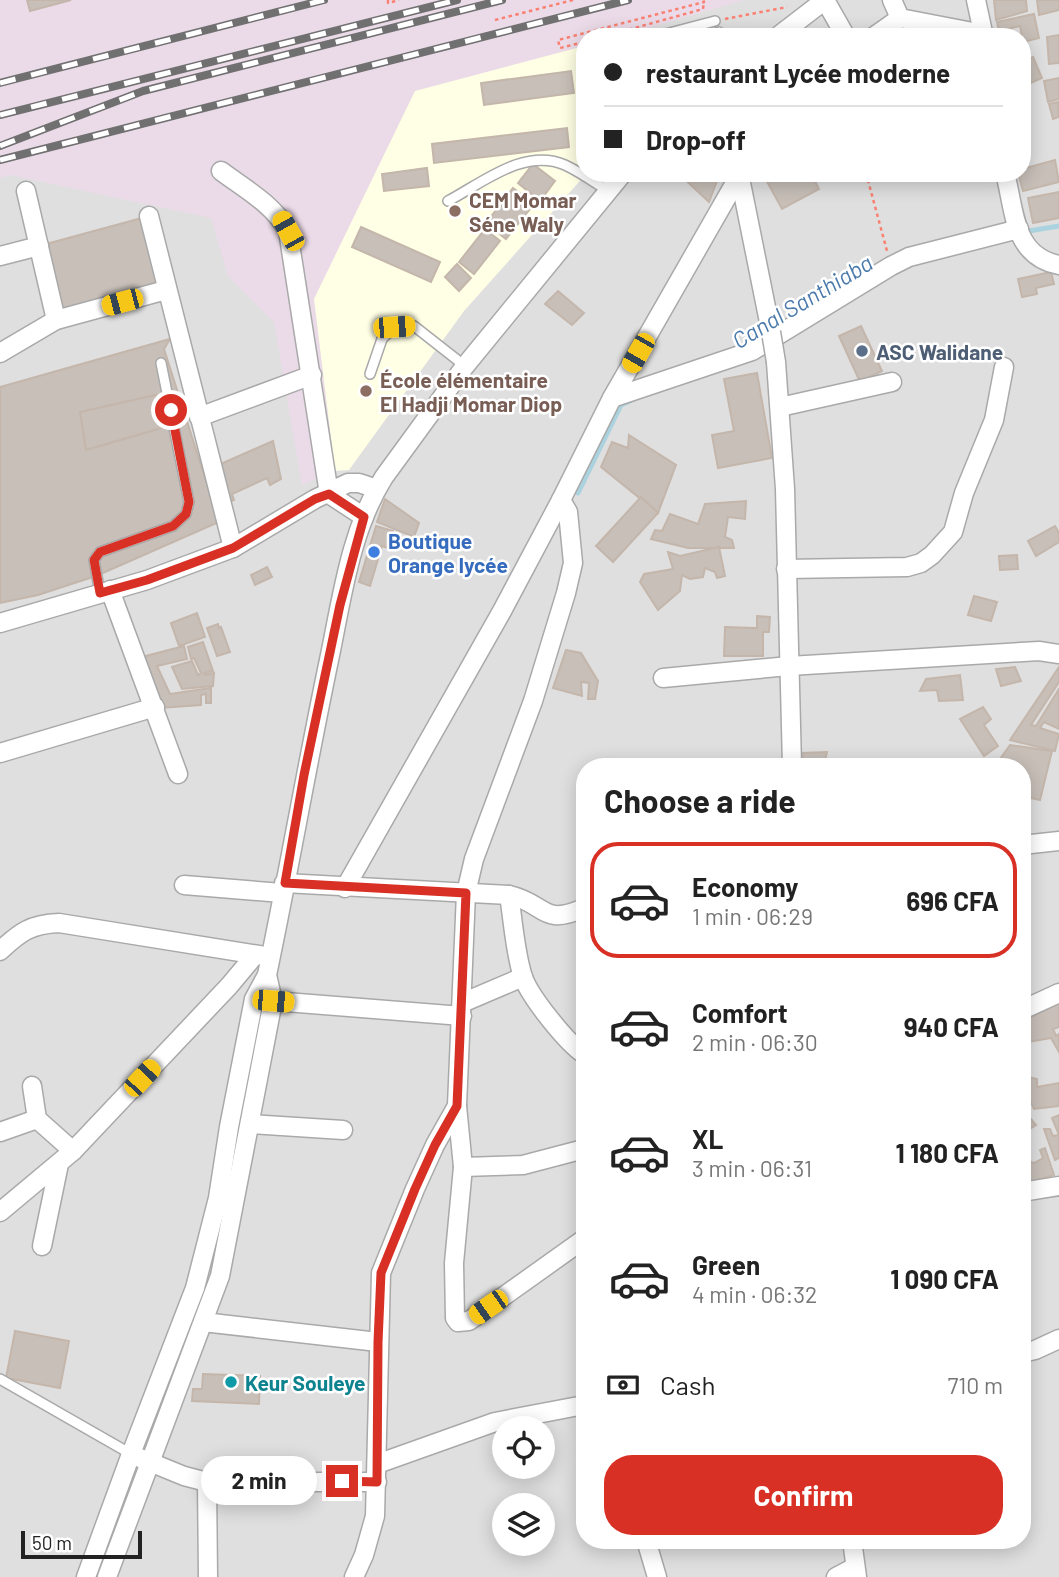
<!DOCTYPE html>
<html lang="en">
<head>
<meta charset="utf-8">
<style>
  :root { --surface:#fff; --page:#f2f2f2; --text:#222; --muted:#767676; --line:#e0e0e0; --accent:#d93025 }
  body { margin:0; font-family:Barlow,sans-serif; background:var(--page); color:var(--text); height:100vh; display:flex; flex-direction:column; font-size:26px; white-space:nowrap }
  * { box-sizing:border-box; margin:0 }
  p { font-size:23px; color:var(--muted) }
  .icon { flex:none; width:38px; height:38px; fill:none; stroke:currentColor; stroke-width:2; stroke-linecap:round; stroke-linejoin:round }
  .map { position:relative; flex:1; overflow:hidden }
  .sheet { position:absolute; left:576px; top:758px; width:455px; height:791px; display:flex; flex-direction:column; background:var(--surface); border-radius:28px; box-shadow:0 4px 18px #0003 }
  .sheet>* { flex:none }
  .guide { position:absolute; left:576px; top:28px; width:455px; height:154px; border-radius:28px; box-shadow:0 4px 18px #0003; display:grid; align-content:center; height:154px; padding:0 28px; background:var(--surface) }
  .controls { position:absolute; left:492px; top:1416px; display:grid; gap:14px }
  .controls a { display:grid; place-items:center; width:63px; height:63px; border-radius:50%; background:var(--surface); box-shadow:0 4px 18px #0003; font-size:35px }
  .scale { position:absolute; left:21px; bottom:18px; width:121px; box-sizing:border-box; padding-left:7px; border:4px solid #222; border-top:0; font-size:19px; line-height:24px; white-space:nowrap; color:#222; -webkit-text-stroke:5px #fff; paint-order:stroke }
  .end { position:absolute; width:32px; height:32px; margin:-16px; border:9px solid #d93025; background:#fff; box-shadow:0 0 0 4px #fff }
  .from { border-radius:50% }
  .bubble { position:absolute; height:49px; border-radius:24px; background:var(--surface); box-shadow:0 4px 18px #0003; font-size:23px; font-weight:700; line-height:49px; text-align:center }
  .car { position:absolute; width:21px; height:42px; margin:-21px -10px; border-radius:9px; box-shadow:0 0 5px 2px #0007; background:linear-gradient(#f5c518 24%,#345 0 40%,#f5c518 0 76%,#345 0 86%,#f5c518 0) }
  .guide b { display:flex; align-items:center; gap:24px; height:66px; font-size:26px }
  .guide b+b { border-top:2px solid var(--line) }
  .guide i { width:18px; height:18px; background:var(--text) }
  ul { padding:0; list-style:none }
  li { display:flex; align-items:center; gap:21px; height:116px; margin:0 14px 10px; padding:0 14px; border:4px solid transparent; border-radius:28px }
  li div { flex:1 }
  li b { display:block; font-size:26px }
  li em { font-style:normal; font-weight:700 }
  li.on { border-color:var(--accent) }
  li>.icon { width:63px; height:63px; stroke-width:1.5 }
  h2 { padding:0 28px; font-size:32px; line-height:84px }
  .pay { display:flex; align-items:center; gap:18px; height:77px; padding:0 28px; font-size:26px }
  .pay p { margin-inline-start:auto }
  .button { display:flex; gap:14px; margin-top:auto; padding:14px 28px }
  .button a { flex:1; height:80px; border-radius:28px; background:var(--accent); color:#fff; font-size:28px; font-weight:700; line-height:80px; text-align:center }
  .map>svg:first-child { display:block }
</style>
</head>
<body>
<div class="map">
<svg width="1059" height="1577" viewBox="0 0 1059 1577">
  <rect width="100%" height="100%" fill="#f2efe9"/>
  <path fill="#e0dfdf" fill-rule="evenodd" d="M0 0H1059V1577H0ZM584 37H1022V173H584ZM584 766H1022V1540H584ZM504 1428H542V1466H504ZM504 1505H542V1544H504Z"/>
  <polygon fill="#ebdbe8" points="0,0 744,0 617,37 584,37 584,46 339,249 314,299 335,471 302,485 274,322 228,276 211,218 10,175 0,178"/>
  <polygon fill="#ffffe5" points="584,46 584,173 587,173 464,311 349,470 335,471 314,299 415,91"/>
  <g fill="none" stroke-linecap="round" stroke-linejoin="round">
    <g stroke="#aad3df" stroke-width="5">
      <polyline points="1023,232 1059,226"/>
      <polyline points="578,493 621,405 634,399"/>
    </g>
  </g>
  <g fill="#c7bfb8" stroke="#c4b6ab" stroke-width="2">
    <polygon points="27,0 71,0 30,11"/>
    <polygon points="994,0 1026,0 1027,11 996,20"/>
    <polygon points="1037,0 1059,0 1059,10 1039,15"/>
    <polygon points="1034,14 1039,38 1023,42 1020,26 999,31 997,22"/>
    <polygon points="1059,35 1059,63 1049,64 1047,37"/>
    <polygon points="1033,57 1042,78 1022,87 1022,62"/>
    <polygon points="571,71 574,93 484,105 481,83"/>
    <polygon points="1059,78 1059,99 1048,102 1044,81"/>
    <polygon points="1058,102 1059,117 1053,119 1049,104"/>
    <polygon points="567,128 569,147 434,163 432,144"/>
    <polygon points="1055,160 1059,182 1023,191 1018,173 1022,173 1022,169"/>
    <polygon points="533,164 555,181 540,201 518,183"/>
    <polygon points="427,168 429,186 384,191 382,174"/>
    <polygon points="678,173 712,173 718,178 709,202"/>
    <polygon points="774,173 804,173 807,178 812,175 819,189 782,209 765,178"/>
    <polygon points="513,188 534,204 506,239 486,223"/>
    <polygon points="1059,192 1059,218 1033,223 1028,198"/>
    <polygon points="149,216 161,285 64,314 39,246"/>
    <polygon points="361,227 440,262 431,282 352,247"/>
    <polygon points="485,229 500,241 474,274 459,262"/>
    <polygon points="457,264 471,278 459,291 445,277"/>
    <polygon points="1051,272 1054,284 1036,288 1037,294 1022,297 1018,279"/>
    <polygon points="558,291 584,313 572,325 545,304"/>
    <polygon points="861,326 882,371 860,382 839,336"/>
    <polygon points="170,339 164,349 219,522 96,576 38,595 0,603 0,387"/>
    <polygon points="757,373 772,458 718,468 712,435 734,431 724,379"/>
    <polygon points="156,395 165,427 86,450 80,412"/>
    <polygon points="629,435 676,465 658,513 601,467 612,442 628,448"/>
    <polygon points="273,441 281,479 270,485 267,478 232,494 234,500 227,503 216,466"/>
    <polygon points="641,497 658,513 613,562 596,546"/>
    <polygon points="385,499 419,523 414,537 377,522"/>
    <polygon points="746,501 745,519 728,517 725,537 732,540 734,548 688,548 651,539 655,530 662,531 670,514 698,524 705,504"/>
    <polygon points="376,526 393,531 388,548 382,546 370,586 359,582"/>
    <polygon points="1055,526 1059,533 1059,542 1036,556 1028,541"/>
    <polygon points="719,547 725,576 717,578 715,572 705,568 703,577 690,579 682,575 680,591 658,610 640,582 644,574 673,569 668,552 680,556"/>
    <polygon points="1017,555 1018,569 1000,570 999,556"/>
    <polygon points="267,567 272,577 255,585 251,575"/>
    <polygon points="974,596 997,602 991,621 968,615"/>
    <polygon points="197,613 205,637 179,646 171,623"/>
    <polygon points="757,616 770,617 769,632 763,632 763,656 724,656 725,627 757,628"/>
    <polygon points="218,624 219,628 221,627 230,652 217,656 207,628"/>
    <polygon points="203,642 213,671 204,673 205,675 214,673 213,686 182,689 172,667 192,661 198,675 201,673 194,658 191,659 188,647"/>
    <polygon points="184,646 187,659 157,666 170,694 211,688 211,703 206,703 206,694 201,695 201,705 160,708 138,658"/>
    <polygon points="566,650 581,653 598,681 595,699 588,699 589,683 581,682 582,696 553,688"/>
    <polygon points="1015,667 1021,681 1001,686 996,669"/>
    <polygon points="1059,667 1059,682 1031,725 1036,726 1059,689 1059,729 1044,722 1040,728 1059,734 1055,751 1010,740"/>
    <polygon points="960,675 963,700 939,701 937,690 920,691 926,679"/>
    <polygon points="983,707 991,719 984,725 998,746 984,756 960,719"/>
    <polygon points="1010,745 1052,751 1040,800 1022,796 1025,776 1022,775 1022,766 995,766"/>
    <polygon points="827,752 824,766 806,766 802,753"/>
    <polygon points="1059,1003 1059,1027 1053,1029 1056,1036 1059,1034 1059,1052 1051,1038 1022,1043 1022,1022"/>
    <polygon points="1028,1077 1037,1079 1037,1087 1059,1083 1059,1106 1034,1109 1027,1094 1022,1096 1022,1080"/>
    <polygon points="1022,1113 1026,1113 1036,1125 1022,1134"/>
    <polygon points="1059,1115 1059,1158 1055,1160 1044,1129 1050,1129 1053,1136 1059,1135 1052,1118"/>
    <polygon points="1045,1148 1054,1175 1023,1184 1022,1167 1023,1169 1027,1168 1023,1159 1034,1163 1043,1158 1040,1150"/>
    <polygon points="15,1331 69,1341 60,1388 6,1378"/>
    <polygon points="203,1374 260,1376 259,1404 192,1401 193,1389 202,1389"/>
  </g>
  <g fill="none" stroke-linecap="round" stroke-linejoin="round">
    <g stroke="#a9a9a9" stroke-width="12">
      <g id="service">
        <polyline points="654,37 715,21"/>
        <polyline points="708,37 719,32"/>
        <path d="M448 201C482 183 525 147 565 165 580 172 594 182 608 191"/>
        <polyline points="370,374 382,339 394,327 414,326 465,366"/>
        <polyline points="100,593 94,560 100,552 173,526 186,514 189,502 161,363"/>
        <polyline points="0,1379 131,1454"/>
      </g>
    </g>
    <g stroke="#a9a9a9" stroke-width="21">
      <g id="minor">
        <polyline points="825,0 846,37"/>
        <polyline points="892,0 900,18 983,34"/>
        <polyline points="976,0 984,37"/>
        <polyline points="777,37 825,0"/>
        <polyline points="873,37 900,18"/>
        <path d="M221 171C245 189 273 204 288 231L329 494"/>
        <polyline points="739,173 771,332"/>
        <path d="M1005 173C1015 211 1013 256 1059 265"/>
        <polyline points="26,191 56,320"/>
        <polyline points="149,216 233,548"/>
        <polyline points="0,256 39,246"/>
        <polyline points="0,353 56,320 166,290"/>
        <polyline points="776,362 785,489 792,766"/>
        <polyline points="612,398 752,351 891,266 909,257 1019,229"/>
        <polyline points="780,407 892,382"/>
        <polyline points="199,417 312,375"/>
        <polyline points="329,494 364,517"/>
        <polyline points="786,569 907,567 921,563 932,555 953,532 964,493 994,420 1004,367"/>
        <polyline points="110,590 178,774"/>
        <polyline points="0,623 147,580 233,548 315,499 348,483 359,483 377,489"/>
        <polyline points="663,678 789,666 1039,651 1059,654"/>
        <polyline points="0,753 155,707"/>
        <polyline points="1022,845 1059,841"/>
        <path d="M284 883 509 895C546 903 541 927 584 908"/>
        <polyline points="184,885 282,893"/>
        <polyline points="345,888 502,611 561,500 612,398 739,176"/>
        <path d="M509 895C513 920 515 953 523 977 530 997 567 1043 584 1054"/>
        <path d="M0 951C20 932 31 924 59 923L265 956"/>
        <polyline points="273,1001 462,1016"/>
        <polyline points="462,1003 523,977"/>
        <polyline points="1022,1010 1059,993"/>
        <polyline points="32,1086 37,1119"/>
        <polyline points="457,1106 463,1167 523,1165 584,1149"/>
        <polyline points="250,1124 343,1130"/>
        <polyline points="0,1132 37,1119 73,1151"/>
        <polyline points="463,1167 454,1263 455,1318 458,1322 469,1321 584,1239"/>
        <polyline points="1022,1192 1059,1186"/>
        <polyline points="0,1212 73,1151 229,986 255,955"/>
        <polyline points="42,1246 59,1164"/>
        <polyline points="203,1322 378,1342"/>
        <polyline points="1022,1353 1035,1350 1059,1339"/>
        <polyline points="140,1458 184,1476 207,1482 377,1482"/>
        <polyline points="377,1464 495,1422 584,1405"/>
        <polyline points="207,1482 208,1577"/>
        <polyline points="646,1540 657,1577"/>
        <polyline points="852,1540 857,1577"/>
        <path d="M86 1577 131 1454 195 1288 218 1198 229 1127 254 999 267 975C289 870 307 765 329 660 342 598 350 531 384 477L465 366 623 173"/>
        <polyline points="107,1577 220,1276 273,1001 267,975"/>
        <polyline points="354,1577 364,1555 375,1516 381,1273 415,1189 435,1145 457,1106 466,893 474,859 533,701 566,593 573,563 568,512 561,500"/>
        <polyline points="836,1577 855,1567"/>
      </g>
    </g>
    <g stroke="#fa8072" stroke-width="2.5" stroke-dasharray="3.5 3.5" stroke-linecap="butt">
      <polyline points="388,0 388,3 399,0"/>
      <polyline points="725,19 787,7"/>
      <polyline points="495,20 573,0"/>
      <polyline points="602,37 703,9 704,2"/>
      <polyline points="584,42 560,48 558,40 704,2 703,0"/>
      <polyline points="866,173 887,251"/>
    </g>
    <use href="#service" stroke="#fff" stroke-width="9"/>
    <use href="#minor" stroke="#fff" stroke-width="18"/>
    <g stroke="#707070" stroke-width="8">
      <g id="rail">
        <polyline points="0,83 324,0"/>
        <polyline points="0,115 457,0"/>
        <polyline points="0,146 143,91 502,0"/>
        <polyline points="0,160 628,0"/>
      </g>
    </g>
    <use href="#rail" stroke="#fff" stroke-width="5" stroke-dasharray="16" stroke-linecap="butt"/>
    <g stroke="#a9a9a9" stroke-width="21" stroke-linecap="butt">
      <polyline id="minor-bridge" points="771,332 776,362"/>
    </g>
    <use href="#minor-bridge" stroke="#fff" stroke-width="18"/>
  </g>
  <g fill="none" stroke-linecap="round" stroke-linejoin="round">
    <polyline stroke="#d93025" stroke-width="9" points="171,410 189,502 186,514 173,526 100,552 94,560 100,593 147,580 233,548 315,499 329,494 364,517 340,605 304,775 285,883 466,893 457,1106 435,1145 415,1189 381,1273 378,1342 377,1482 342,1481"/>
  </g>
  <g fill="#8d6e63" stroke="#fff" stroke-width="2.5">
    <circle cx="455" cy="211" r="7"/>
    <circle cx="366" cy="391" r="7"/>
  </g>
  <circle fill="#5c6f8a" stroke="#fff" stroke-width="2.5" cx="862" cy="351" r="7"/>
  <circle fill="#3f7fe0" stroke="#fff" stroke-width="2.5" cx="374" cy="552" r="7"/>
  <circle fill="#0f9aa8" stroke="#fff" stroke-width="2.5" cx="231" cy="1382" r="7"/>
  <g text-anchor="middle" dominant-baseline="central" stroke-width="5" stroke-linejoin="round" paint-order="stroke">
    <g font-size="21" font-weight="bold" fill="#785e54" stroke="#fff" text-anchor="start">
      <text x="469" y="199">CEM Momar<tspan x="469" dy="24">Séne Waly</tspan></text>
      <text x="380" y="379">École élémentaire<tspan x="380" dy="24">El Hadji Momar Diop</tspan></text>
    </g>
    <g font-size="21" font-weight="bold" fill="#4e5e75" stroke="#fff" text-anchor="start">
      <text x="876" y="351">ASC Walidane</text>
    </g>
    <g font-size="21" font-weight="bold" fill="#366cbe" stroke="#fff" text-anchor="start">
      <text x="388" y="540">Boutique<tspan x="388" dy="24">Orange lycée</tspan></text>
    </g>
    <g font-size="21" font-weight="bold" fill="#0d838f" stroke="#fff" text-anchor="start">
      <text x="245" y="1382">Keur Souleye</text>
    </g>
    <g font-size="23" font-style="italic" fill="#4a7aab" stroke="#fff">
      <text transform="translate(802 301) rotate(-31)">Canal Santhiaba</text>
    </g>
  </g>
</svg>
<div class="controls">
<a><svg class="icon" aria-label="locate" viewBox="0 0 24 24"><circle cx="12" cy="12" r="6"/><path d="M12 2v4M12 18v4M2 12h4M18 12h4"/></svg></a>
<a><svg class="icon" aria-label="layers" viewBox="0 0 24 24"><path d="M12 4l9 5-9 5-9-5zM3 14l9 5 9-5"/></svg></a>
</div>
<div class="scale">50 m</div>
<i class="end from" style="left:171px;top:410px"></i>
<i class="end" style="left:342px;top:1481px"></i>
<div class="bubble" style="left:201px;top:1456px;width:116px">2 min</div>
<i class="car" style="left:288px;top:231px;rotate:331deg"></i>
<i class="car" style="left:122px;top:302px;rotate:255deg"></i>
<i class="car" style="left:394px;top:327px;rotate:86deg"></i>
<i class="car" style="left:638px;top:353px;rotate:210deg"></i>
<i class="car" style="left:273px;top:1001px;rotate:95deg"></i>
<i class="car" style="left:142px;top:1078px;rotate:43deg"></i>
<i class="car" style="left:488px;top:1307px;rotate:235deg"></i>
<div class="guide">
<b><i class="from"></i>restaurant Lycée moderne</b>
<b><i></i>Drop-off</b>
</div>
<section class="sheet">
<h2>Choose a ride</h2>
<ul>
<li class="on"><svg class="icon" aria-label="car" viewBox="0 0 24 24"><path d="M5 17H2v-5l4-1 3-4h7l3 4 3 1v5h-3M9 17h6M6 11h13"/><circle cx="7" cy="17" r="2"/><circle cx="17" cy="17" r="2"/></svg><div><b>Economy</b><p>1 min · 06:29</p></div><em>696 CFA</em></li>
<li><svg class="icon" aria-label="car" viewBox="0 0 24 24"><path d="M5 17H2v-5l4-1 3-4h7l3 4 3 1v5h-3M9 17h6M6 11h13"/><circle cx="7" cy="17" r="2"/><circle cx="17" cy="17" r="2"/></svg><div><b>Comfort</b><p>2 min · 06:30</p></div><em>940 CFA</em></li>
<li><svg class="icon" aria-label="car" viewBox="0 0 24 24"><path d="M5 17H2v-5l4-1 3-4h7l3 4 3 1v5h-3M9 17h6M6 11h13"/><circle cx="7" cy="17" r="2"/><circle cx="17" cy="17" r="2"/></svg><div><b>XL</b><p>3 min · 06:31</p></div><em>1 180 CFA</em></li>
<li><svg class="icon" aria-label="car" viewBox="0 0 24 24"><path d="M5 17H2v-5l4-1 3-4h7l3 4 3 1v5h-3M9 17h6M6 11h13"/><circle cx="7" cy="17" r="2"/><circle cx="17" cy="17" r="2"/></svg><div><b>Green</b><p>4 min · 06:32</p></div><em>1 090 CFA</em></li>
</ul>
<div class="pay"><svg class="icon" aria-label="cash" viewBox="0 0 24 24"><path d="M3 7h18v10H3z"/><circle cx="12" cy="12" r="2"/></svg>Cash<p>710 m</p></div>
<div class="button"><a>Confirm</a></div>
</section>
</div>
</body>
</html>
